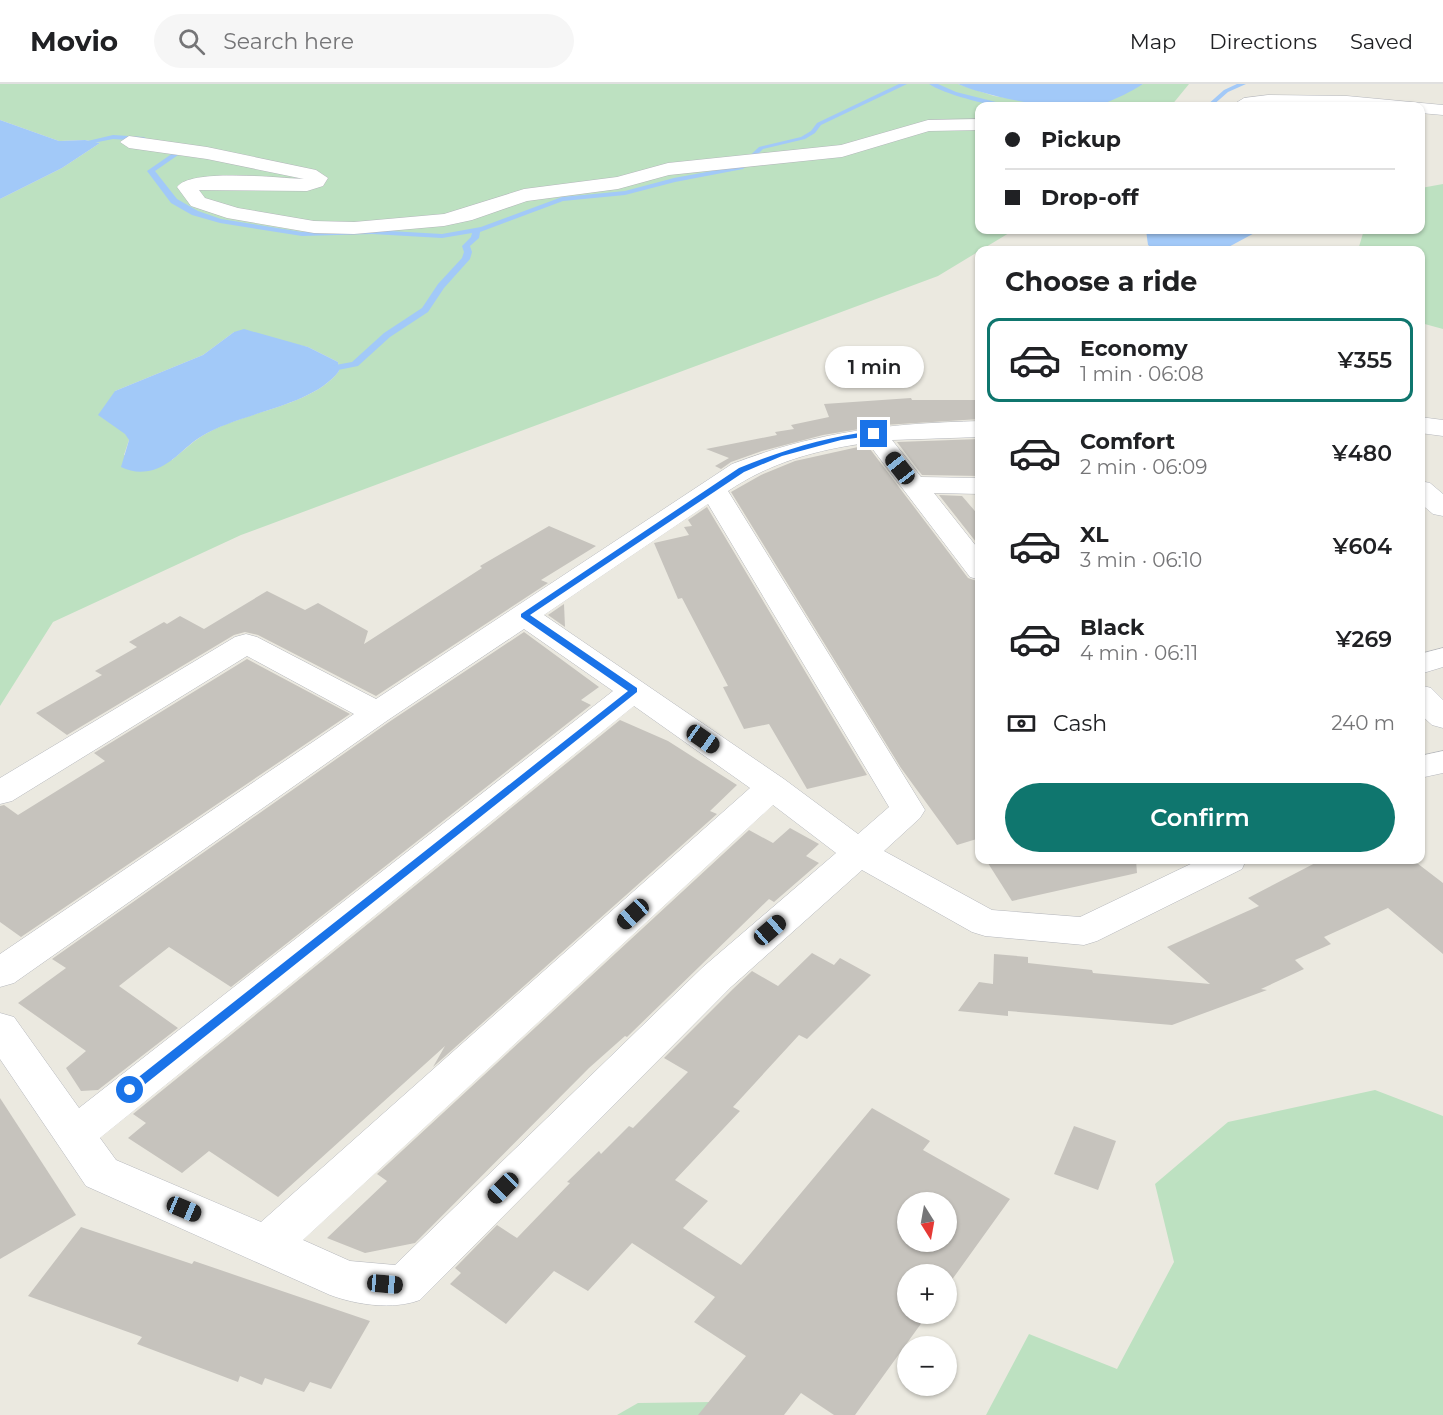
<!DOCTYPE html>
<html lang="en">
<head>
<meta charset="utf-8">
<style>
  :root { --surface:#fff; --page:#f6f6f6; --text:#202124; --muted:#757577; --line:#e0e0e0; --accent:#0f766e }
  body { margin:0; font-family:Montserrat,sans-serif; background:var(--page); color:var(--text); height:100vh; display:flex; flex-direction:column; font-size:22px; white-space:nowrap }
  * { box-sizing:border-box; margin:0 }
  p { font-size:20px; color:var(--muted) }
  .icon { flex:none; width:33px; height:33px; fill:none; stroke:currentColor; stroke-width:2; stroke-linecap:round; stroke-linejoin:round }
  .map { position:relative; flex:1; overflow:hidden }
  .details { position:absolute; left:975px; top:162px; width:450px; height:618px; display:flex; flex-direction:column; background:var(--surface); border-radius:12px; box-shadow:0 2px 4px #0004 }
  .details>* { flex:none }
  .banner { position:absolute; left:975px; top:18px; width:450px; height:132px; border-radius:12px; box-shadow:0 2px 4px #0004; display:grid; align-content:center; height:132px; padding:0 30px; background:var(--surface) }
  .needle { width:39px; rotate:169deg }
  .buttons { position:absolute; left:897px; top:1108px; display:grid; gap:12px }
  .buttons a { display:grid; place-items:center; width:60px; height:60px; border-radius:50%; background:var(--surface); box-shadow:0 2px 4px #0004; font-size:30px }
  .end { position:absolute; width:27px; height:27px; margin:-14px; border:8px solid #1a73e8; background:#fff; box-shadow:0 0 0 3px #fff }
  .from { border-radius:50% }
  .bubble { position:absolute; height:42px; border-radius:21px; background:var(--surface); box-shadow:0 2px 4px #0004; font-size:20px; font-weight:600; line-height:42px; text-align:center }
  .car { position:absolute; width:18px; height:36px; margin:-18px -9px; border-radius:8px; box-shadow:0 0 4px 2px #0007; background:linear-gradient(#222 24%,#8ab4d8 0 40%,#222 0 76%,#8ab4d8 0 86%,#222 0) }
  .banner b { display:flex; align-items:center; gap:21px; height:57px; font-size:22px }
  .banner b+b { border-top:2px solid var(--line) }
  .banner i { width:15px; height:15px; background:var(--text) }
  ul { padding:0; list-style:none }
  li { display:flex; align-items:center; gap:18px; height:84px; margin:0 12px 9px; padding:0 18px; border:3px solid transparent; border-radius:12px }
  li div { flex:1 }
  li b { display:block; font-size:22px }
  li em { font-style:normal; font-weight:600 }
  li.on { border-color:var(--accent) }
  li>.icon { width:54px; height:54px; stroke-width:1.5 }
  h2 { padding:0 30px; font-size:27px; line-height:72px }
  .pay { display:flex; align-items:center; gap:15px; height:66px; padding:0 30px; font-size:22px }
  .pay p { margin-inline-start:auto }
  .button { display:flex; gap:12px; margin-top:auto; padding:12px 30px }
  .button a { flex:1; height:69px; border-radius:36px; background:var(--accent); color:#fff; font-size:24px; font-weight:600; line-height:69px; text-align:center }
  header { display:flex; align-items:center; gap:36px; box-sizing:border-box; height:84px; padding:0 30px; background:var(--surface); border-bottom:2px solid var(--line) }
  header strong { font-size:28px }
  nav { display:flex; gap:33px; margin-inline-start:auto; font-size:21px }
  .search { width:420px; height:54px; background:var(--page); display:flex; align-items:center; gap:15px; box-sizing:border-box; padding:0 21px; border-radius:33px; color:var(--muted); font-size:22px }
  .map>svg:first-child { display:block }
</style>
</head>
<body>
<header>
<strong>Movio</strong>
<div class="search"><svg class="icon" aria-label="search" viewBox="0 0 24 24"><circle cx="10" cy="10" r="6"/><path d="M15 15l6 6"/></svg>Search here</div>
<nav><a>Map</a><a>Directions</a><a>Saved</a></nav>
</header>
<div class="map">
<svg width="1443" height="1331" viewBox="0 0 1443 1331">
  <rect width="100%" height="100%" fill="#ebe9e0"/>
  <g fill="#bde1c1" fill-rule="evenodd">
    <path d="M0 0H958L994 12 1061 22H980V146H1014L938 192 241 451 53 538 0 622V115L62 84 100 59 85 56 59 57 0 36ZM234 248 308 263 338 278 339 287C311 324 241 327 202 352 191 359 182 368 172 376L124 371 129 356 115 307 203 271Z"/>
    <polygon points="1143,0 1189,0 1171,22 1093,22"/>
    <polygon points="1443,100 1443,245 1421,239 1420,166 1358,166 1364,146 1420,146 1421,104"/>
    <polygon points="1375,1006 1443,1032 1443,1331 986,1331 1029,1250 1117,1285 1174,1178 1155,1100 1228,1038"/>
    <polygon points="713,1318 743,1331 617,1331 638,1319"/>
  </g>
  <g fill="#a2c9f8">
    <path d="M958 0H1143C1133 7 1108 19 1096 22 1069 30 984 12 958 0Z"/>
    <polygon points="0,36 59,57 85,56 100,59 62,84 0,115"/>
    <polygon points="1146,146 1260,146 1223,166 1155,166 1148,161"/>
    <path d="M244 245 308 263 338 278 339 287C312 323 241 328 202 352 185 362 173 380 153 386 142 389 131 388 121 383L129 356 125 350 98 331 115 307 203 271 234 248Z"/>
  </g>
  <g fill="none" stroke-linecap="round" stroke-linejoin="round">
    <g fill="#a2c9f8" fill-rule="evenodd">
      <polygon points="899,0 907,0 821,41 815,49 805,55 763,65 743,85 675,98 625,111 563,117 480,148 479,154 470,162 472,168 470,175 444,204 428,228 390,253 358,282 333,287 329,284 330,282 352,278 384,249 422,224 438,200 462,174 464,168 462,162 471,153 472,149 442,154 372,150 302,152 220,139 192,131 171,119 147,87 176,67 182,60 185,62 181,69 155,87 177,115 198,127 221,135 302,148 372,146 442,150 481,143 562,113 625,107 674,94 739,82 759,63 801,53 811,47 817,39"/>
      <path d="M929 0H938L956 8 1012 22C994 24 944 10 929 0Z"/>
      <polygon points="1237,0 1246,0 1228,8 1212,22 1206,22 1224,6"/>
      <polygon points="113,51 144,53 147,55 144,57 113,55 78,62 75,60"/>
    </g>
  </g>
  <g fill="#c6c3bd" fill-rule="evenodd">
    <polygon points="911,314 912,316 975,316 980,335 884,341 823,351 762,367 731,378 721,385 715,382 729,374 706,365 777,351 775,348 794,345 791,341 829,333 824,320"/>
    <polygon points="980,355 980,392 922,391 897,358"/>
    <polygon points="867,361 968,494 980,498 980,754 957,761 901,684 731,408 761,391 795,377"/>
    <polygon points="939,411 962,412 980,433 980,463"/>
    <polygon points="707,423 867,691 807,705 769,640 744,645 723,603 728,602 682,514 678,515 654,459 689,451 684,443 692,442 688,436"/>
    <polygon points="549,442 596,462 541,496 548,499 376,612 258,551 245,548 234,551 67,651 36,629 102,591 95,587 137,563 129,558 164,538 167,540 180,532 204,545 267,507 305,526 318,519 368,547 364,560 482,484 480,482"/>
    <polygon points="564,520 565,543 548,531"/>
    <polygon points="524,548 599,603 581,616 591,621 231,903 169,863 119,902 178,944 98,1006 81,1007 66,984 86,967 18,919 66,884 52,875 389,638"/>
    <polygon points="247,575 350,630 21,853 0,838 0,722 4,721 18,731 105,677 94,669"/>
    <polygon points="620,636 668,657 737,701 710,727 717,730 433,983 445,962 278,1113 209,1067 182,1089 128,1054 146,1039 133,1030"/>
    <polygon points="790,744 819,760 806,772 819,779 774,818 769,815 627,953 625,952 589,984 415,1159 365,1169 327,1154 387,1097 377,1090 749,746 773,759"/>
    <polygon points="986,776 1136,776 1137,789 1012,817"/>
    <polygon points="1321,776 1413,776 1443,799 1443,870 1388,824 1324,853 1331,860 1295,876 1304,885 1261,905 1267,906 1172,941 1008,927 1008,932 958,927 979,898 993,900 994,870 1028,873 1028,879 1092,886 1093,889 1210,900 1167,863 1259,822 1248,814"/>
    <path d="M812 869 834 881 840 874 871 891 807 955 799 951 733 1023 740 1027 675 1096 708 1117 683 1144 741 1181 872 1024 930 1057 923 1066 1010 1115 946 1204V1191H908V1230H928L855 1331H834L801 1309 784 1331H698L746 1272 694 1238 715 1213 632 1159 588 1207 554 1187 506 1240 450 1200 461 1189 455 1184 497 1141 517 1154 570 1099 567 1098 599 1067 601 1070 629 1042 633 1044 688 988 664 974 733 905 752 887 778 902ZM908 1119H946V1158H908Z"/>
    <polygon points="0,1014 76,1131 0,1175"/>
    <polygon points="1074,1042 1116,1057 1098,1106 1054,1090"/>
    <polygon points="81,1143 192,1180 194,1177 370,1237 331,1305 310,1298 304,1308 265,1294 262,1301 240,1292 238,1298 137,1260 142,1253 28,1212"/>
  </g>
  <g fill="none" stroke-linecap="round" stroke-linejoin="round">
    <g stroke="#b5b7bc" stroke-width="1">
      <g id="minor">
        <polygon points="1268,11 1347,12 1443,21 1443,31 1420,29 1420,22 1231,22 1244,14"/>
        <path d="M980 35V46L929 47 842 73 669 91 618 105 527 117 472 136 444 142 354 150 314 149 227 134 191 122 177 103C190 84 280 94 304 95L207 75 129 64 120 58 129 52 207 63 316 86 328 94 323 102 307 107 199 106 205 114 238 124 314 137 354 138 444 130 524 105 617 93 668 79 841 61 928 36Z"/>
        <polygon points="1420,333 1443,336 1443,352 1420,349"/>
        <path d="M980 337V353L892 356 921 393 980 394V410L934 409 980 467V496L970 493 868 359C818 365 769 379 728 407L925 726 920 734 884 767 992 826 1080 833 1199 776H1246L1242 785 1097 857 1084 861 985 852 972 848 862 786 731 903 420 1216C393 1226 357 1221 330 1211L86 1102 0 975V929L14 933 79 1024 613 607 524 545 388 636 14 899 0 903V870L354 630 247 572 12 717 0 720V694L235 553 246 550 257 553 376 615 732 380C815 348 890 339 980 337ZM708 420 889 723 858 750 784 695 544 531ZM634 622 750 704 261 1138 116 1076 100 1054ZM773 721 836 769 703 883 395 1181 350 1177 303 1156Z"/>
        <polygon points="1420,397 1430,399 1443,410 1443,432 1433,430 1420,419"/>
        <polygon points="1443,564 1443,583 1420,590 1420,570"/>
        <polygon points="1420,601 1431,604 1443,616 1443,644 1432,641 1420,630"/>
        <polygon points="1443,667 1443,689 1420,694 1420,672"/>
      </g>
    </g>
    <use href="#minor" fill="#fff" fill-rule="evenodd"/>
  </g>
  <path fill="#1a73e8" d="M874 347 877 351 841 356 782 372 744 388 530 531 637 604V608L134 1009H126V1003L628 607 521 533V530L739 384C783 366 826 353 874 347Z"/>
</svg>
<div class="buttons">
<a><svg class="needle" viewBox="-14 -14 28 28"><path d="M0-13l5 13h-10z" fill="#e53935"/><path d="M0 13l5-13h-10z" fill="#757577"/></svg></a>
<a>+</a>
<a>−</a>
</div>
<i class="end from" style="left:130px;top:1006px"></i>
<i class="end" style="left:874px;top:350px"></i>
<div class="bubble" style="left:825px;top:262px;width:99px">1 min</div>
<i class="car" style="left:900px;top:384px;rotate:322deg"></i>
<i class="car" style="left:703px;top:655px;rotate:125deg"></i>
<i class="car" style="left:633px;top:830px;rotate:228deg"></i>
<i class="car" style="left:770px;top:846px;rotate:49deg"></i>
<i class="car" style="left:503px;top:1104px;rotate:225deg"></i>
<i class="car" style="left:184px;top:1125px;rotate:113deg"></i>
<i class="car" style="left:385px;top:1200px;rotate:95deg"></i>
<div class="banner">
<b><i class="from"></i>Pickup</b>
<b><i></i>Drop-off</b>
</div>
<section class="details">
<h2>Choose a ride</h2>
<ul>
<li class="on"><svg class="icon" aria-label="car" viewBox="0 0 24 24"><path d="M5 17H2v-5l4-1 3-4h7l3 4 3 1v5h-3M9 17h6M6 11h13"/><circle cx="7" cy="17" r="2"/><circle cx="17" cy="17" r="2"/></svg><div><b>Economy</b><p>1 min · 06:08</p></div><em>¥355</em></li>
<li><svg class="icon" aria-label="car" viewBox="0 0 24 24"><path d="M5 17H2v-5l4-1 3-4h7l3 4 3 1v5h-3M9 17h6M6 11h13"/><circle cx="7" cy="17" r="2"/><circle cx="17" cy="17" r="2"/></svg><div><b>Comfort</b><p>2 min · 06:09</p></div><em>¥480</em></li>
<li><svg class="icon" aria-label="car" viewBox="0 0 24 24"><path d="M5 17H2v-5l4-1 3-4h7l3 4 3 1v5h-3M9 17h6M6 11h13"/><circle cx="7" cy="17" r="2"/><circle cx="17" cy="17" r="2"/></svg><div><b>XL</b><p>3 min · 06:10</p></div><em>¥604</em></li>
<li><svg class="icon" aria-label="car" viewBox="0 0 24 24"><path d="M5 17H2v-5l4-1 3-4h7l3 4 3 1v5h-3M9 17h6M6 11h13"/><circle cx="7" cy="17" r="2"/><circle cx="17" cy="17" r="2"/></svg><div><b>Black</b><p>4 min · 06:11</p></div><em>¥269</em></li>
</ul>
<div class="pay"><svg class="icon" aria-label="cash" viewBox="0 0 24 24"><path d="M3 7h18v10H3z"/><circle cx="12" cy="12" r="2"/></svg>Cash<p>240 m</p></div>
<div class="button"><a>Confirm</a></div>
</section>
</div>
</body>
</html>
